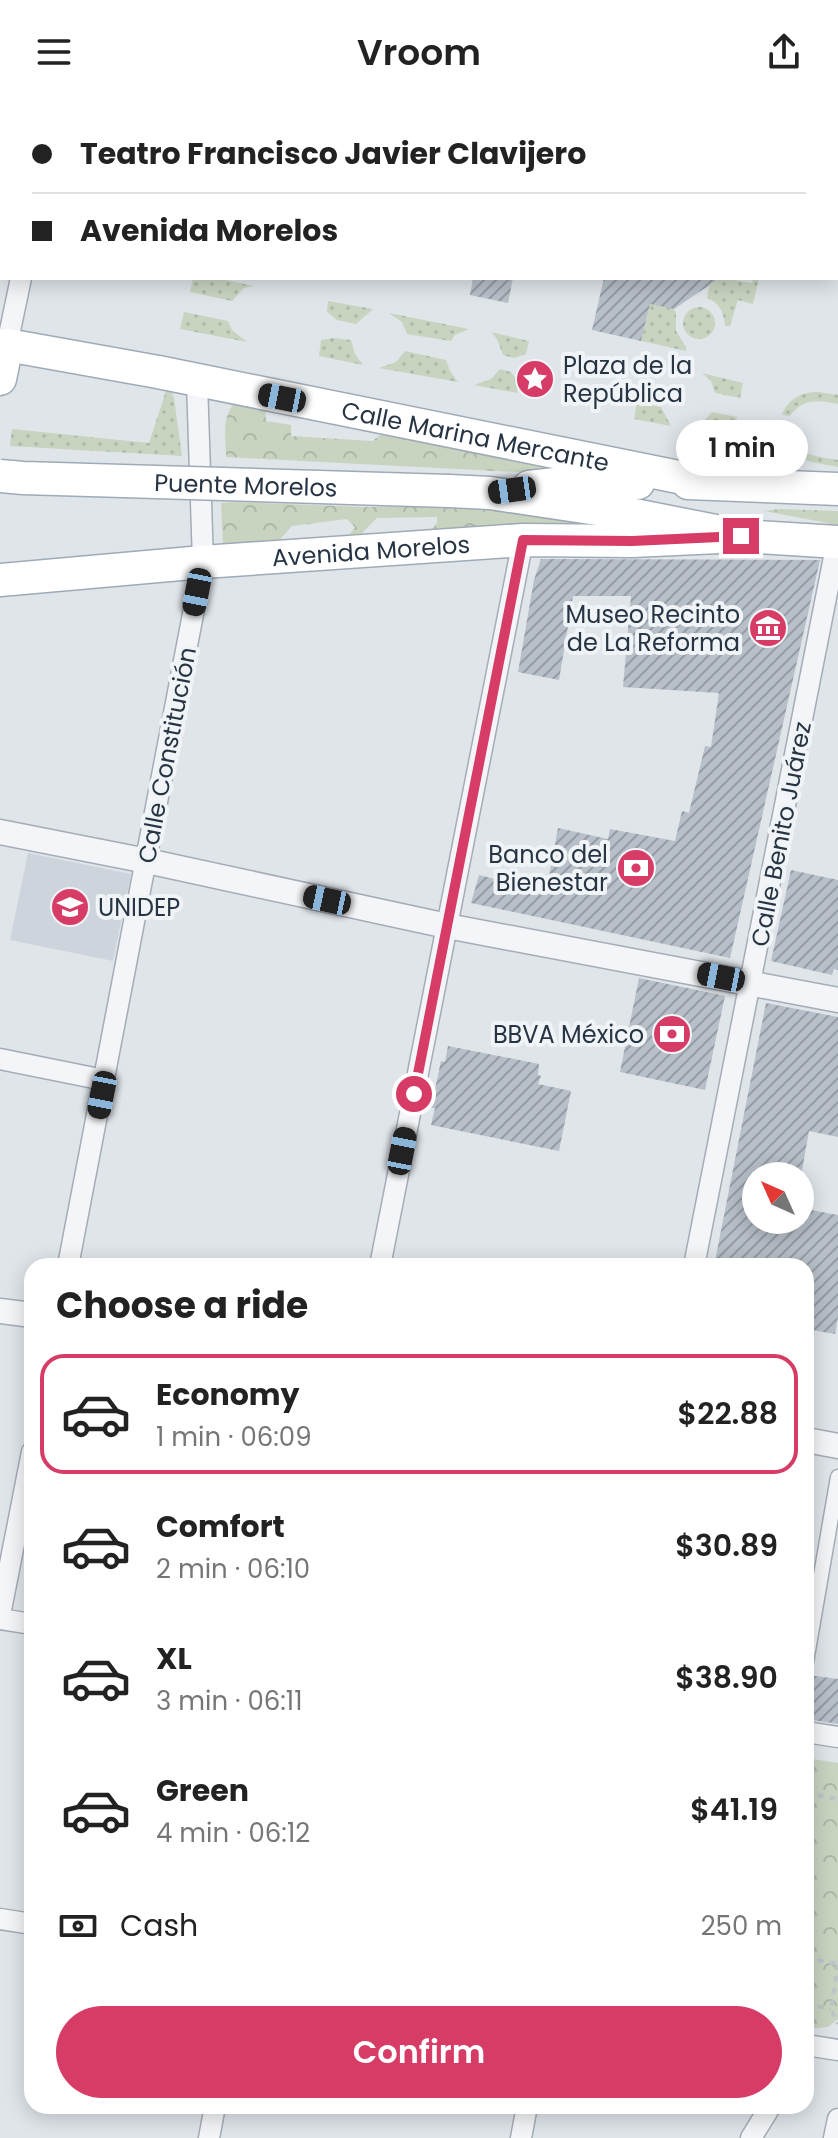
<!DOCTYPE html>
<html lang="en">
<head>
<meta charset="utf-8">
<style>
  :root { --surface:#fff; --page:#f6f6f6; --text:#222; --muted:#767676; --line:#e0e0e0; --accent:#d73c66 }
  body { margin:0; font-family:Poppins,sans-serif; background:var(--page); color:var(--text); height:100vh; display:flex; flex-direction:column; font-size:30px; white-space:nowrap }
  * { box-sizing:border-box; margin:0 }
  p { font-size:26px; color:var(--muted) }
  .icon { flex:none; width:44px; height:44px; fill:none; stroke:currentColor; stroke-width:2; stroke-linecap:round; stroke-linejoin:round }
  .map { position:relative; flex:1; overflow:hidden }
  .side { position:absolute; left:24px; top:1154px; width:790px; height:856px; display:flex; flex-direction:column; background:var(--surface); border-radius:24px; box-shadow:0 4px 20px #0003 }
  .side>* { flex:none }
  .guide { position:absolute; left:0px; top:0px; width:838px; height:176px; box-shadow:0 4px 20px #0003; display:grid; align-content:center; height:176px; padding:0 32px; background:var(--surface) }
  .needle { width:52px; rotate:315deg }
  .controls { position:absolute; left:742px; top:1058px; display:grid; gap:16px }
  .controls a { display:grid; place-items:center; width:72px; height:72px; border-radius:50%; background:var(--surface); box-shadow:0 4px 20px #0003; font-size:40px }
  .end { position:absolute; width:36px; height:36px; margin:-18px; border:10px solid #d73c66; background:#fff; box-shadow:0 0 0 4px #fff }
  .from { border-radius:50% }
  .bubble { position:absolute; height:56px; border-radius:28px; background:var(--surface); box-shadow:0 4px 20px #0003; font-size:26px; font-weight:600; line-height:56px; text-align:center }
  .car { position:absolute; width:24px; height:48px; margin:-24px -12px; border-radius:10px; box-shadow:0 0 6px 2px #0007; background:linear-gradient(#222 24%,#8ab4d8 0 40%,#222 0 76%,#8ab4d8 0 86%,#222 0) }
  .guide b { display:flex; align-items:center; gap:28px; height:76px; font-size:30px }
  .guide b+b { border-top:2px solid var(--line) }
  .guide i { width:20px; height:20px; background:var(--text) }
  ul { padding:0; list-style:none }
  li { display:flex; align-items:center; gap:24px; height:120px; margin:0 16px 12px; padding:0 16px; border:4px solid transparent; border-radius:24px }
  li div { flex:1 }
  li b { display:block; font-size:30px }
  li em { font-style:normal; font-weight:600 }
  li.active { border-color:var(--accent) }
  li>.icon { width:72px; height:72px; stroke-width:1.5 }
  h2 { padding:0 32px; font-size:36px; line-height:96px }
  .pay { display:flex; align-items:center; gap:20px; height:88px; padding:0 32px; font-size:30px }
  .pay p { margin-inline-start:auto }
  .primary-button { display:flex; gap:16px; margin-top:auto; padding:16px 32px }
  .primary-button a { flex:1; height:92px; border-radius:48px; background:var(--accent); color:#fff; font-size:32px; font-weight:600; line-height:92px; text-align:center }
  header { display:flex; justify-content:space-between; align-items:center; height:104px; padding:0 32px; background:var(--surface); font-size:36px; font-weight:600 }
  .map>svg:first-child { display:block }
</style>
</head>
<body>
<header><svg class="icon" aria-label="menu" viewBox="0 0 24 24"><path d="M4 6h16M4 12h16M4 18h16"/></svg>Vroom<svg class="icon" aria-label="share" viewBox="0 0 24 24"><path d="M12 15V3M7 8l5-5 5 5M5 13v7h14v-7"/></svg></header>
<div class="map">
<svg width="838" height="2034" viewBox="0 0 838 2034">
  <defs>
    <pattern id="industrial-grid" width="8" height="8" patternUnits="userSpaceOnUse" patternTransform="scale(2)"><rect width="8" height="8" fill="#ced4dc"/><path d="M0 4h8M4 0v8" fill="none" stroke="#b1b7be"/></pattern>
    <pattern id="grass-dots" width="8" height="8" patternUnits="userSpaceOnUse" patternTransform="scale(2)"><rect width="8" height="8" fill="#c8d4c0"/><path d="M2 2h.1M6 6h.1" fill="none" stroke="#acb7a6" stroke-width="1.8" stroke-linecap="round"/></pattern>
    <pattern id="forest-crowns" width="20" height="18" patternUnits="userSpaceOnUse" patternTransform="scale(2)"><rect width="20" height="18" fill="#c8d4c0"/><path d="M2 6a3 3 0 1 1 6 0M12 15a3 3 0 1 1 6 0" fill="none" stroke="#acb7a6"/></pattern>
    <pattern id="building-hatch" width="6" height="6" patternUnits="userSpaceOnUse" patternTransform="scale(2)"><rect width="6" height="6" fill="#b7bfc8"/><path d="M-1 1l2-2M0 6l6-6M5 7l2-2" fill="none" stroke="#959ca4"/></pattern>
  </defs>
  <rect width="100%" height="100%" fill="#e0e5ea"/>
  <polygon fill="#ced4dc" points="28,749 131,770 113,857 10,836"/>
  <polygon fill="url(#industrial-grid)" points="216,0 838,0 838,137 836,2"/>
  <g fill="url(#grass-dots)">
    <polygon points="193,174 216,174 254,182 244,184 232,197 190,188"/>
    <path d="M721 174 752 179 753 174H759L753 200 738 196 730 222H725C724 209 720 199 707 194L709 182Z"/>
    <polygon points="328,197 373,205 372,206 356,220 337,216 327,208"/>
    <polygon points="650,200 670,202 676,208 676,227 686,243 686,247 641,237"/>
    <circle cx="699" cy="219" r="16"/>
    <polygon points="184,208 228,217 232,226 247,238 180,225"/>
    <polygon points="389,209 469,225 455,231 451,237 407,230 402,218"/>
    <polygon points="491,228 529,237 526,250 514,254 503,251 497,235"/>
    <polygon points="333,234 351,236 355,250 363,261 319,252 321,236"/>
    <polygon points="405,247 446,256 450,267 458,278 379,264 396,258"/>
    <polygon points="500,265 511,268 518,277 517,289 474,281 491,275"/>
    <polygon points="702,269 743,279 740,294 715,289 711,277"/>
    <polygon points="167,284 171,287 174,294 182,352 10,342 12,325 149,339"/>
    <path d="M818 288 838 291V300C818 296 803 294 790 312L782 311C788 295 801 288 818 288Z"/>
    <polygon points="637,298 661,303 671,322 634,315"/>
    <polygon points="712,308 737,313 732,334 686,325 704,317"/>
    <path d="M777 323 788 324C790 351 816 352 838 356V363C813 358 778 356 777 323Z"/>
  </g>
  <g fill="url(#forest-crowns)">
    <path d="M235 299 265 301 266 317 291 321V332L372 337 386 327 612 373 226 353C226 336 221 312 235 299Z"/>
    <polygon points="234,398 364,403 476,403 618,421 428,430 437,419 437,413 377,414 356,435 350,436 349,431 355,423 347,415 292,422 275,441 223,443 221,399"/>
    <polygon points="779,405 838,407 838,421 764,407"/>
    <polygon points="806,1654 838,1659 838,1915 828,1923 806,1925"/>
  </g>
  <g fill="url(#building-hatch)">
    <polygon points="473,174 513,174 508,199 470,191"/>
    <polygon points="604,174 720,174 674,205 650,200 641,237 592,226"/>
    <polygon points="541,455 820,456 730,854 471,799 479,771 546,788 558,724 608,735 610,725 675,737 682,707 689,709 705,642 711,643 719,589 623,583 631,492 573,492 559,576 518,568 534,476"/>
    <polygon points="791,766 838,776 838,866 834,865 832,871 771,857"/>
    <polygon points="639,874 725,892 705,986 620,968"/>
    <polygon points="766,899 838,913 838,1033 809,1027 801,1072 756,1072 756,1116 800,1116 800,1104 838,1111 838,1213 835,1230 806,1225 806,1162 714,1162"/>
    <polygon points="448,942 539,960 538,971 541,972 538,980 571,987 559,1047 431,1021 435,1004 431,1004 441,957 445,958"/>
    <polygon points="808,1571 838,1575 838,1620 806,1615"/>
  </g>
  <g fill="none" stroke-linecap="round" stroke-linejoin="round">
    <g stroke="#a5acb5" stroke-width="17">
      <polyline id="pedestrian" points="806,1558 838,1373"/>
    </g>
    <g stroke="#a5acb5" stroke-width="23">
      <g id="minor">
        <polyline points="315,0 324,2"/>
        <polyline points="57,2 57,0"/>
        <polyline points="7,241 21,174"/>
        <polyline points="0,955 104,976"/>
        <polyline points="68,1162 203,458 197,278"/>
        <polyline points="380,1162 523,436"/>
        <polyline points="694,1162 837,438"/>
        <polyline points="0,1511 32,1348"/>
        <polyline points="0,1515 32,1520"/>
        <polyline points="806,1628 838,1633"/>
        <polyline points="0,1815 32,1820"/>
        <polyline points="806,1941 838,1946"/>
        <polyline points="209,2034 215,2002"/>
        <polyline points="521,2034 527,2002"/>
        <polyline points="751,2034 770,2003"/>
        <polyline points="834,2034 838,2015"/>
      </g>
    </g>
    <g stroke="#a5acb5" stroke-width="27">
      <g id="tertiary">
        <polyline points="0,728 147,757 447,822 838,896"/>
        <polyline points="0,1207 32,1211"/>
        <polyline points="806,1336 838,1342"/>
      </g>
    </g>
    <g stroke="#9eabb7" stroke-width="35">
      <g id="primary">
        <path id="s1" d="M0 275 7 241 158 268 708 379"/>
        <polyline points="688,379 838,385"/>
        <polyline points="529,383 556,380 638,379"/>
        <polyline points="449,387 490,389 624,409 741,432 838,438"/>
        <path id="s2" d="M0 476 203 458 523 436 632 437 741 432"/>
      </g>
    </g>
    <g stroke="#bec3c9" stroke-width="4" stroke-dasharray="6 6" stroke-linecap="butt">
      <polyline points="806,1689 838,1695"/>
      <polyline points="806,1854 838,1860"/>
      <polyline points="838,1860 831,1905 838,1920"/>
      <polyline points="806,1900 831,1905"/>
    </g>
    <use href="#pedestrian" stroke="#f3f5f8" stroke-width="14"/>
    <use href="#minor" stroke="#f3f5f8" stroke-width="20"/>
    <use href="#tertiary" stroke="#f3f5f8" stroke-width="24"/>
    <use href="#primary" stroke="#fff" stroke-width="32"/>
    <g stroke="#9eabb7" stroke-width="35" stroke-linecap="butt">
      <g id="primary-bridge">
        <path id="s3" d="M0 372 23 374 449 387"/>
      </g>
    </g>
    <use href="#primary-bridge" stroke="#fff" stroke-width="32"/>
  </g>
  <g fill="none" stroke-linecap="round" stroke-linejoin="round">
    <polyline stroke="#d73c66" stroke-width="10" points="414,990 523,436 632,437 741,432"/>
  </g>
  <defs>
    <g id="sight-disc" transform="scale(2)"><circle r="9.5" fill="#d73c66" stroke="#f0f4f7"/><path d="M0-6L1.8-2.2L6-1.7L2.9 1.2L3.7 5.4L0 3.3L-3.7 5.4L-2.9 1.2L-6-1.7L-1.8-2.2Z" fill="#fff"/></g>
    <g id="museum-disc" transform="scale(2)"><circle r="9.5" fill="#d73c66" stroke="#f0f4f7"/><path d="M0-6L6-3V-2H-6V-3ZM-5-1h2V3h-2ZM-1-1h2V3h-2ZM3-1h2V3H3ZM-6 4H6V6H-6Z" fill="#fff"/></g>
    <g id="bank-disc" transform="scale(2)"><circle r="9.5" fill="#d73c66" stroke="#f0f4f7"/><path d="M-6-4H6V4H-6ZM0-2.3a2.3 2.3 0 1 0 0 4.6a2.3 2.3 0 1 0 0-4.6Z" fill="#fff"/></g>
    <g id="university-disc" transform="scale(2)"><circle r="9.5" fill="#d73c66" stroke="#f0f4f7"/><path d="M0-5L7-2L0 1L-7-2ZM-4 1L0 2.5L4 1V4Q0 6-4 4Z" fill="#fff"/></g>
  </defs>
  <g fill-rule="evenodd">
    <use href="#sight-disc" x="535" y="275"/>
    <use href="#museum-disc" x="768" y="524"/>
    <use href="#bank-disc" x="636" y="764"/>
    <use href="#university-disc" x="70" y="803"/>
    <use href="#bank-disc" x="672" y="930"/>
  </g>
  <g text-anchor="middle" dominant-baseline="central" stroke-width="8" stroke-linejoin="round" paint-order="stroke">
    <g font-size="24" fill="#273443" stroke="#f0f4f7" text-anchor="end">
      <text x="563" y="261" text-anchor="start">Plaza de la<tspan x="563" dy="28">República</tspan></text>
      <text x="740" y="510">Museo Recinto<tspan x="740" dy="28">de La Reforma</tspan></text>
      <text x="608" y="750">Banco del<tspan x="608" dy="28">Bienestar</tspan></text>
      <text x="98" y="803" text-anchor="start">UNIDEP</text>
      <text x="644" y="930">BBVA México</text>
    </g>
    <g font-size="24" fill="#273443" stroke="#f0f4f7">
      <text stroke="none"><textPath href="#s1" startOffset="512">Calle Marina Mercante</textPath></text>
      <text stroke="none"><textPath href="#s3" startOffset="246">Puente Morelos</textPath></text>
      <text stroke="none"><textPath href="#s2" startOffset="372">Avenida Morelos</textPath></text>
      <text transform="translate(167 651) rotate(-79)">Calle Constitución</text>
      <text transform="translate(781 730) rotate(-79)">Calle Benito Juárez</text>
    </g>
  </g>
</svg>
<div class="controls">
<a><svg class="needle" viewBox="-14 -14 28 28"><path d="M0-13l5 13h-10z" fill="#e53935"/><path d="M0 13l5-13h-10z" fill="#767676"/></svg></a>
</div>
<i class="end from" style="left:414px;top:990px"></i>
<i class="end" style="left:741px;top:432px"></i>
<div class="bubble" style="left:676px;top:316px;width:132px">1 min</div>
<i class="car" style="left:282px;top:294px;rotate:281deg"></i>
<i class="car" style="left:512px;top:386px;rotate:262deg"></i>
<i class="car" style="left:197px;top:488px;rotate:191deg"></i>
<i class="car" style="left:327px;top:796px;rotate:282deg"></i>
<i class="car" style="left:721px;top:873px;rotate:281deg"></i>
<i class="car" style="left:102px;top:991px;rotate:191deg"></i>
<i class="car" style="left:402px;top:1047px;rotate:11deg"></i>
<div class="guide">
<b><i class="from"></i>Teatro Francisco Javier Clavijero</b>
<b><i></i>Avenida Morelos</b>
</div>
<section class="side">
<h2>Choose a ride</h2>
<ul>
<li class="active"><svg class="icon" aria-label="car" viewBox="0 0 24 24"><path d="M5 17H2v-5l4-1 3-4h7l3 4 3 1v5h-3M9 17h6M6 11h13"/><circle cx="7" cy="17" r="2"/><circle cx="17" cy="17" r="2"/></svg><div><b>Economy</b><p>1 min · 06:09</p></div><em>$22.88</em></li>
<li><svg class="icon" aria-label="car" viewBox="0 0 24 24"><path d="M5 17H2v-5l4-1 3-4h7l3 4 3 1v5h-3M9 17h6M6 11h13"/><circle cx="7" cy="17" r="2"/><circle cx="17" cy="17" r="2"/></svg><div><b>Comfort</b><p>2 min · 06:10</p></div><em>$30.89</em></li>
<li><svg class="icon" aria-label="car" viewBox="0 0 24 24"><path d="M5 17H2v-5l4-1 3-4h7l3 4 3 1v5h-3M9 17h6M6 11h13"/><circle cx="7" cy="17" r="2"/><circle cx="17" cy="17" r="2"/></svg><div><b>XL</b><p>3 min · 06:11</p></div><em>$38.90</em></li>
<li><svg class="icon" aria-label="car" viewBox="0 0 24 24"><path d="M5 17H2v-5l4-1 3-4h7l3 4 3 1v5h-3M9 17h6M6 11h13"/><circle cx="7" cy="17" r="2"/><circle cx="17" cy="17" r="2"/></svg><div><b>Green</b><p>4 min · 06:12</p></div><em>$41.19</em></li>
</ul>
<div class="pay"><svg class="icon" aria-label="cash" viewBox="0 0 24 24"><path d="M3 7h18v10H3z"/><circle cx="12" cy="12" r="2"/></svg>Cash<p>250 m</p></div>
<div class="primary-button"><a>Confirm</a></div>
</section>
</div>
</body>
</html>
